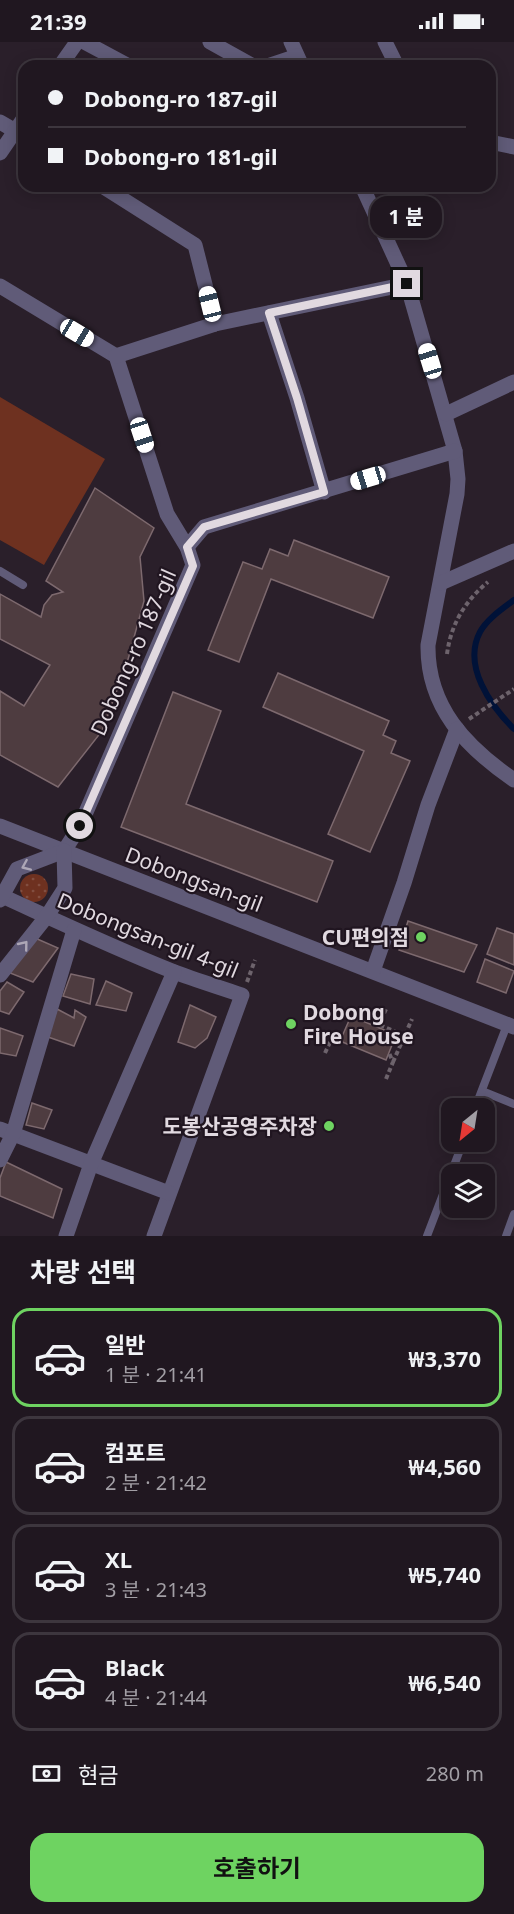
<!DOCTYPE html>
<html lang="ko">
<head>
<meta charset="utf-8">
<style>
  :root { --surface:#201720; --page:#282029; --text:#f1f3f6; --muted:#a29fa5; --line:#3d363e; --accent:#6ed361 }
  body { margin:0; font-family:"Noto Sans","Noto Sans KR",sans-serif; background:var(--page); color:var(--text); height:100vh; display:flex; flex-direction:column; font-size:22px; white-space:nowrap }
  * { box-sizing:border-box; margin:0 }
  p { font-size:20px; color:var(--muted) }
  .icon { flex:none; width:33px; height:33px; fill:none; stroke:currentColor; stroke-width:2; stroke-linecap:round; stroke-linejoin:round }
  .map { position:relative; height:1194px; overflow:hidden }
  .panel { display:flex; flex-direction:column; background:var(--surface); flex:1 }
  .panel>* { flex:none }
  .guide { position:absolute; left:18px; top:18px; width:478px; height:132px; border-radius:18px; box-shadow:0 3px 15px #0003,0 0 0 2px var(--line); display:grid; align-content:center; height:132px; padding:0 30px; background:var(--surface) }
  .needle { width:39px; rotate:210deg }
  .fabs { position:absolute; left:441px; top:1056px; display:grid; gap:12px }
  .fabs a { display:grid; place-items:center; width:54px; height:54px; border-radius:12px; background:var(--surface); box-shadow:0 3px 15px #0003,0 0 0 2px var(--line); font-size:30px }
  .end { position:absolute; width:27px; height:27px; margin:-14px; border:8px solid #e1d9e0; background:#111; box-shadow:0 0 0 3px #111 }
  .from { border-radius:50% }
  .bubble { position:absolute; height:42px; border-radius:18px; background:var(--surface); box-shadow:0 3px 15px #0003,0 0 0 2px var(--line); font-size:20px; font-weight:700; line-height:42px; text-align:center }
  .car { position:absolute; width:18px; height:36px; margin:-18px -9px; border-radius:8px; box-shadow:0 0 4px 2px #0007; background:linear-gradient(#fff 24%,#345 0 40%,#fff 0 76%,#345 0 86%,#fff 0) }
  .guide b { display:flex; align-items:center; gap:21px; height:57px; font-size:22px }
  .guide b+b { border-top:2px solid var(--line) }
  .guide i { width:15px; height:15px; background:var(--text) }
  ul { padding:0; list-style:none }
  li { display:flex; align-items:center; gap:18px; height:99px; margin:0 12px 9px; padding:0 18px; border:3px solid var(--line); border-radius:18px }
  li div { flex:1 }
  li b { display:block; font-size:22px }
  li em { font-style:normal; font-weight:700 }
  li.on { border-color:var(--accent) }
  li>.icon { width:54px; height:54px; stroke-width:1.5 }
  h2 { padding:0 30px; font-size:27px; line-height:72px }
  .pay { display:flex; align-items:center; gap:15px; height:66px; padding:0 30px; font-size:22px }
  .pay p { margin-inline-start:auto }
  .button { display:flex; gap:12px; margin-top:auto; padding:12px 30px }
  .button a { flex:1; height:69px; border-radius:18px; background:var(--accent); color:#111; font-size:24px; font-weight:700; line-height:69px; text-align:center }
  .status { display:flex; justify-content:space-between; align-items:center; height:42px; padding:0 30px; background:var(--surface); direction:ltr }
  .status svg { height:16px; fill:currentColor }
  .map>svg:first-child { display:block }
</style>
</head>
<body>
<div class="status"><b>21:39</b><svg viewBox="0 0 49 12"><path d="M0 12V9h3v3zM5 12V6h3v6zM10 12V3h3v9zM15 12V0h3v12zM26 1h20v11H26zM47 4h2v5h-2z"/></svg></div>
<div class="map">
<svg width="514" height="1194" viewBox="0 0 514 1194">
  <defs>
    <pattern id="grass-dots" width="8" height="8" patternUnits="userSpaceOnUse" patternTransform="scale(1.5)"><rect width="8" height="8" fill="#6e3120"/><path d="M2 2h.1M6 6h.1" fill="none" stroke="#824e40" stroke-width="1.8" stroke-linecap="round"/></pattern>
  </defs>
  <rect width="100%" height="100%" fill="#2a1f2a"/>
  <circle fill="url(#grass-dots)" cx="34" cy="846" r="14"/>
  <polygon fill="#6e3120" points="0,355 105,417 44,523 0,498"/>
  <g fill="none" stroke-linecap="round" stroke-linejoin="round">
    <path stroke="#001238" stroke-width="6" d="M514 558C502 567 487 577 480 590 462 624 491 664 514 687"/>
  </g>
  <g fill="#4e3c40" stroke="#7d696e" stroke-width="1.5">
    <polygon points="95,446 154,486 140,515 144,559 127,621 102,689 58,745 0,713 0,649 24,664 50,623 0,597 0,552 41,575 44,563 52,553 63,550 46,539"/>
    <polygon points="294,498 389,535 373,576 271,537 239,620 208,608 243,520 262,527 270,507 288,514"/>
    <polygon points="278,631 389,679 383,693 396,699 391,711 410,719 370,810 328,792 364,709 263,665"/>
    <polygon points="173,650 221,669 186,762 333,819 317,860 121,785"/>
    <polygon points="408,879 477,903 464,930 399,908"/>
    <polygon points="497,886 514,892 514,923 487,912"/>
    <polygon points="35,896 58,906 33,940 10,931"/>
    <polygon points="485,917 514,929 506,951 477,940"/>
    <polygon points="71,932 94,937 90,962 63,954"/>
    <polygon points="106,939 132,951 126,969 96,963"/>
    <polygon points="7,940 24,950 9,972 0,969 0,949"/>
    <polygon points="190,963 216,975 207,996 195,1006 178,1000"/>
    <polygon points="57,967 74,976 75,968 86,975 74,1004 48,995"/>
    <polygon points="351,974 396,993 386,1018 340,999"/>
    <polygon points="0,986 23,994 16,1014 0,1011"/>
    <polygon points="32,1061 52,1068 44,1087 26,1083"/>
    <polygon points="6,1120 62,1147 53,1176 0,1154 0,1136"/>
  </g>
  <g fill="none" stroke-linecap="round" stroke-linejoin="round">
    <g stroke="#6d636c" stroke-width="4" stroke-dasharray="4.5 3" stroke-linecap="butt">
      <path d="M447 612C451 582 465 559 488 540"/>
      <polyline points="469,677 514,647"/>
      <polyline points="247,940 255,918"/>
      <polyline points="381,978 386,967"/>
      <polyline points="380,983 405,994"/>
      <polyline points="325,1011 332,996 343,992"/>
      <polyline points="393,1020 412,977"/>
      <polyline points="386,1037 393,1020 389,1011"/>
    </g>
    <g stroke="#605b78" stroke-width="8">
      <polyline points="0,529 23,543"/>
      <polyline points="482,1049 514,1062"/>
      <polyline points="475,1066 507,983"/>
      <polyline points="427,1194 463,1100"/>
      <polyline points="506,1194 514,1172"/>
    </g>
    <g stroke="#605b78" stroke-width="15">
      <polyline points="84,0 129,24"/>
      <polyline points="210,0 253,24"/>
      <polyline points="291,0 302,24"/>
      <polyline points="385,0 397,24"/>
      <polyline points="60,24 77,0"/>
      <polyline points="267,24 297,14"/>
      <polyline points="0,80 24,94"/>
      <polyline points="490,100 514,105"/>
      <polyline points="0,111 24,76"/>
      <polyline points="102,144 195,203 215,282"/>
      <path d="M362 144 407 242 455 409 458 437 457 452 428 603C427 665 466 705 514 738"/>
      <polyline points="0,244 116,314 167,472 187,505 193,523 80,784 64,809"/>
      <polyline points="269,271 297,356 324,450"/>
      <polyline points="116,314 215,282 407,242"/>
      <polyline points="446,372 514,340"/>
      <polyline points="187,505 204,485 455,409"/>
      <polyline points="441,541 514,509"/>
      <polyline points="0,784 514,985"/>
      <path d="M0 853C57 879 114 906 172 929 195 938 219 945 242 953L154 1194"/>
      <polyline points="0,858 17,827 64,809"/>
      <polyline points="373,929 404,841 428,763 457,687"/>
      <polyline points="0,933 47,874 65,846 64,809"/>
      <polyline points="0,1087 169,1151"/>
      <polyline points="0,1118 13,1092 74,888"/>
      <polyline points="66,1194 91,1122 174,930"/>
    </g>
  </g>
  <defs><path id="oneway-chevron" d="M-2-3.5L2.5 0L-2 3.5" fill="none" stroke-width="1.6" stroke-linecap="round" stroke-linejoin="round" transform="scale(1.5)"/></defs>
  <g stroke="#ada7b6">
    <use href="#oneway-chevron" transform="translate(26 824) rotate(157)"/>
    <use href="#oneway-chevron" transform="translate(24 903) rotate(-51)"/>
  </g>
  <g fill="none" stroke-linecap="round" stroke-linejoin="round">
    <polyline stroke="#e1d9e0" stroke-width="8" points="80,784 193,524 187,505 204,485 324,450 297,356 269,271 407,242"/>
  </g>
  <g fill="#6ed361" stroke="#201520" stroke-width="2">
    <circle cx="421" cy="895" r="6"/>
    <circle cx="291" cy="982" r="6"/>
    <circle cx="329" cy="1084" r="6"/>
  </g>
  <g text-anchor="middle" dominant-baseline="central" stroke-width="4.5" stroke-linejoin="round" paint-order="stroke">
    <g font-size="21" fill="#e1d9e0" stroke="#201520">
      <text transform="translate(133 610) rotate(-66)">Dobong-ro 187-gil</text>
      <text transform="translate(194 837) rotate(21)">Dobongsan-gil</text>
      <text transform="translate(148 893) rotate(22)">Dobongsan-gil 4-gil</text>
    </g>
    <g font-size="21" font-weight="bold" fill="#e1d9e0" stroke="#201520" text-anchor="end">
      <text x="409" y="895">CU편의점</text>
      <text x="303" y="970" text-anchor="start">Dobong<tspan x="303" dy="24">Fire House</tspan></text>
      <text x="317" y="1084">도봉산공영주차장</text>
    </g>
  </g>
</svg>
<div class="fabs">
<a><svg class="needle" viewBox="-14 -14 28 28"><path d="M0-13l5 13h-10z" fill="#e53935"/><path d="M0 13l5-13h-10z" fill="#a29fa5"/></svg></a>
<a><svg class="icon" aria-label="layers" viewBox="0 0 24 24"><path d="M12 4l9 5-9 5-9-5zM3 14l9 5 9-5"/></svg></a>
</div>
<i class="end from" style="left:80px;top:784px"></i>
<i class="end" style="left:407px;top:242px"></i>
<div class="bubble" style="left:370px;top:154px;width:72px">1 분</div>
<i class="car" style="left:210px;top:262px;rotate:346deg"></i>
<i class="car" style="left:77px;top:291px;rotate:121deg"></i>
<i class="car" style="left:430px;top:319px;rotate:343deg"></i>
<i class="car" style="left:142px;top:393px;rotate:162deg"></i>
<i class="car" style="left:368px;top:436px;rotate:253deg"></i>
<div class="guide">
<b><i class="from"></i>Dobong-ro 187-gil</b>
<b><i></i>Dobong-ro 181-gil</b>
</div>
</div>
<section class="panel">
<h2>차량 선택</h2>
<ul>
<li class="on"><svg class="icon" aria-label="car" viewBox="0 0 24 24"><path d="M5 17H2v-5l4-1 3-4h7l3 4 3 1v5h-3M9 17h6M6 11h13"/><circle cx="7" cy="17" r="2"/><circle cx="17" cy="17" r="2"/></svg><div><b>일반</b><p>1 분 · 21:41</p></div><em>₩3,370</em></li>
<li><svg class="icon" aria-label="car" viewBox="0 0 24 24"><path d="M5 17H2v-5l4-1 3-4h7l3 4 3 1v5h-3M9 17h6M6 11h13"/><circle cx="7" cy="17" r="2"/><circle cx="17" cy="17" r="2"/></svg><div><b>컴포트</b><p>2 분 · 21:42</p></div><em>₩4,560</em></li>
<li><svg class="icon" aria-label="car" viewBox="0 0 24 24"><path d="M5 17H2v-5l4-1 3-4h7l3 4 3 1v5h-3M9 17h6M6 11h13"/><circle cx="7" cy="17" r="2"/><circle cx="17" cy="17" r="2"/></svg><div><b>XL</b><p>3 분 · 21:43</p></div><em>₩5,740</em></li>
<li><svg class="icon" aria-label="car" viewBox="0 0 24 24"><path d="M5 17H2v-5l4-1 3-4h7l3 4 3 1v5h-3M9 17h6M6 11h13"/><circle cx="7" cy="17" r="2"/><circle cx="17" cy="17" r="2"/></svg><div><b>Black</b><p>4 분 · 21:44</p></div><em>₩6,540</em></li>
</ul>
<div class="pay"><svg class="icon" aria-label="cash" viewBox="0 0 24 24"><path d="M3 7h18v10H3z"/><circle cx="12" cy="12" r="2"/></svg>현금<p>280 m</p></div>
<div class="button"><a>호출하기</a></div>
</section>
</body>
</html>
